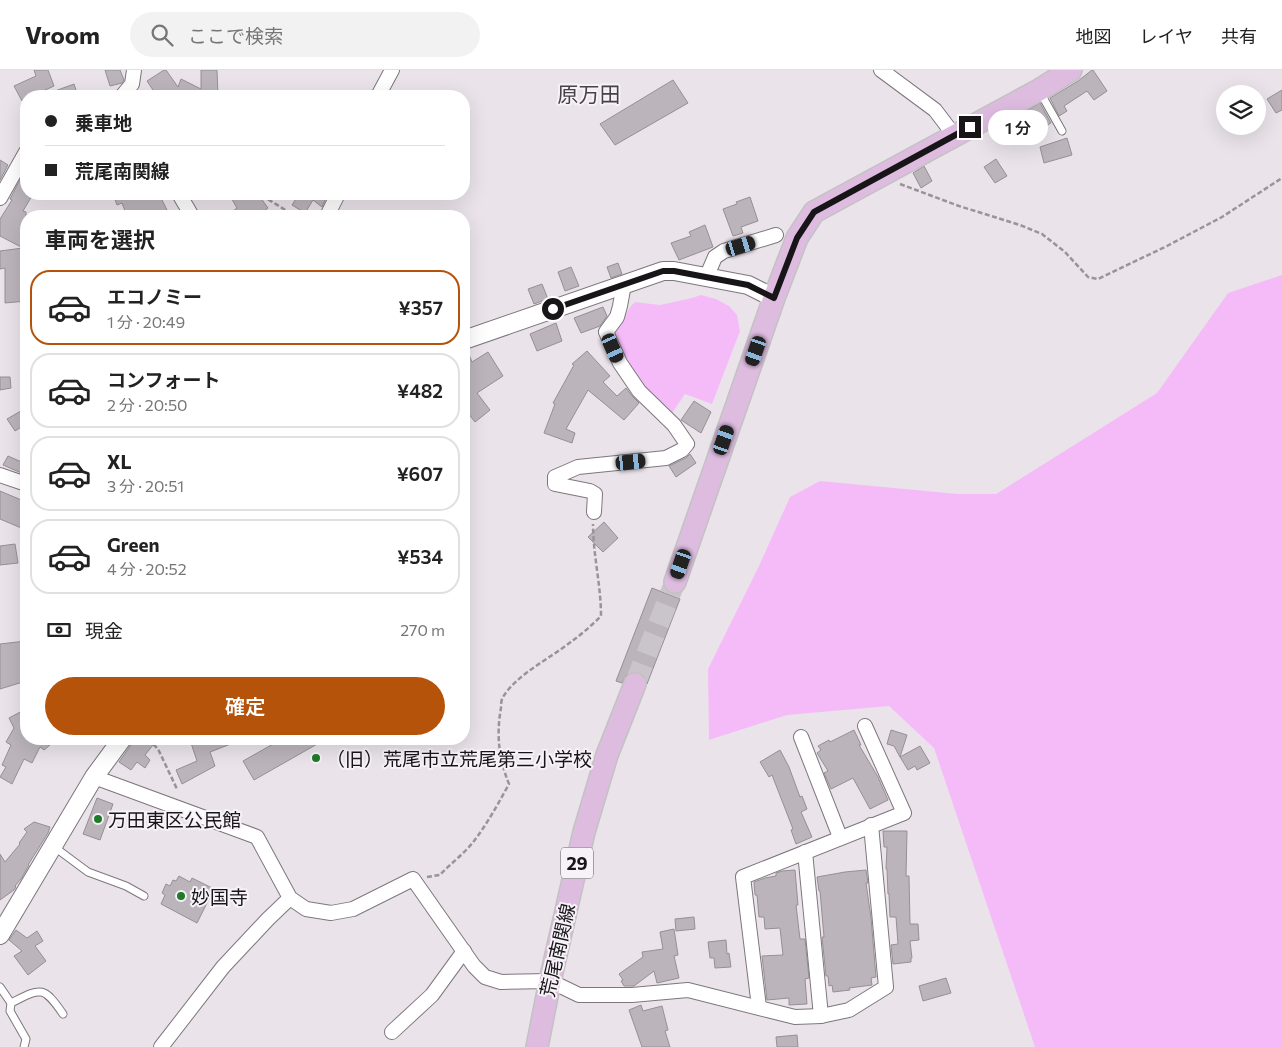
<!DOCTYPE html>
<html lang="ja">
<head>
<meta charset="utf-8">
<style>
  :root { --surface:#fff; --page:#f2f2f2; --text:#222; --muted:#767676; --line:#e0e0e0; --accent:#b45309 }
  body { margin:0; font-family:Commissioner,"Noto Sans JP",sans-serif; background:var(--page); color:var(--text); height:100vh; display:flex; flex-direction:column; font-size:19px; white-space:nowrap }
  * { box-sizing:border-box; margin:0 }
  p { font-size:16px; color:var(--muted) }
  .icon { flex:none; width:28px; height:28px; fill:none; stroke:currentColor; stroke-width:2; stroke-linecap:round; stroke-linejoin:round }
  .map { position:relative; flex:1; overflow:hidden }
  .panel { position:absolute; left:20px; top:140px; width:450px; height:535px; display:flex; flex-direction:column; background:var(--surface); border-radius:20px; box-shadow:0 5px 20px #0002 }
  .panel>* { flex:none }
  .guide { position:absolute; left:20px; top:20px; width:450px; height:110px; border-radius:20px; box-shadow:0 5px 20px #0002; display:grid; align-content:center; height:110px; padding:0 25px; background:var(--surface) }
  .fabs { position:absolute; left:1216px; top:15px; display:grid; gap:10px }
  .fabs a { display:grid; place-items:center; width:50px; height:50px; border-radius:50%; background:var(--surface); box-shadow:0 5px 20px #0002; font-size:25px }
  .end { position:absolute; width:22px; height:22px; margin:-11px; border:6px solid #171517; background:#fff; box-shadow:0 0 0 2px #fff }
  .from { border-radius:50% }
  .bubble { position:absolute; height:35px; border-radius:18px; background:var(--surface); box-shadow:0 5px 20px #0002; font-size:16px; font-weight:600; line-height:35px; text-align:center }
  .car { position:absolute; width:15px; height:30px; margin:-15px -8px; border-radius:6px; box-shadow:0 0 4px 1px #0007; background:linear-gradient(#222 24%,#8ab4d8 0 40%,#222 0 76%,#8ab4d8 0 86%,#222 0) }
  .guide b { display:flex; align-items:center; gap:18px; height:48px; font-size:19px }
  .guide b+b { border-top:1px solid var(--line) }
  .guide i { width:12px; height:12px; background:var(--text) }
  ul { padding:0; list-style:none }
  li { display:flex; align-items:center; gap:15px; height:75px; margin:0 10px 8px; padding:0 15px; border:2px solid var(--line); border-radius:20px }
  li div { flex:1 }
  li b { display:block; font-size:19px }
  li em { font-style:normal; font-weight:600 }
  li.active { border-color:var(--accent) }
  li>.icon { width:45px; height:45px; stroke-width:1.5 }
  h2 { padding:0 25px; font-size:22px; line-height:60px }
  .pay { display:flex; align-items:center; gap:12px; height:55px; padding:0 25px; font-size:19px }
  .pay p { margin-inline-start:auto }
  .button { display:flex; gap:10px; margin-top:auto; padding:10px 25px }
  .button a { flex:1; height:58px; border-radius:30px; background:var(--accent); color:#fff; font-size:20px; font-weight:600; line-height:58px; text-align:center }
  header { display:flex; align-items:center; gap:30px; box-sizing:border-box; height:70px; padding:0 25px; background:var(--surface); border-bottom:1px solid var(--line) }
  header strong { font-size:24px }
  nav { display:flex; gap:28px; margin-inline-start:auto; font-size:18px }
  .search { width:350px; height:45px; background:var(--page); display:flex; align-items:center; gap:12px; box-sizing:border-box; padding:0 18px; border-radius:28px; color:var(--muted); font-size:19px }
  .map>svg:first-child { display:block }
</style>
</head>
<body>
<header>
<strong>Vroom</strong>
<div class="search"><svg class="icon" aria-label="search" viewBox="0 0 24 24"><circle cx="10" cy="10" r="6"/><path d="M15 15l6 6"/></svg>ここで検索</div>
<nav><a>地図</a><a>レイヤ</a><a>共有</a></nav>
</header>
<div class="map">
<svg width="1282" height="977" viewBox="0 0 1282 977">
  <rect width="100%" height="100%" fill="#eae4ea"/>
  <g fill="#f5bbf8">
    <polygon points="1282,205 1282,977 1035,977 934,678 889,636 787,645 709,670 708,599 758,498 790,427 820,411 958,424 996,424 1157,323 1228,223"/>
    <polygon points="701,225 716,229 729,236 737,245 740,261 712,334 685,324 670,346 651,329 617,280 614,263 631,236 635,232 660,235 692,228"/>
  </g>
  <g fill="#bbb5bb" stroke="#969096">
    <polygon points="34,0 48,0 54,16 32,26 26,26 26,29 22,31 14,16 36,6"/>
    <polygon points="105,0 120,0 124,10 122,13 110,16"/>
    <polygon points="164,0 166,0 178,17 181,9 201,19 201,0 217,0 218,26 157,26 147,11"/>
    <polygon points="1092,0 1093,0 1107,21 1094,30 1087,21 1064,36 1067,41 1059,46 1050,28 1078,11"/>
    <polygon points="673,10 688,33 615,75 600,54"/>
    <polygon points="74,14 78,26 44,26 44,25"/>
    <polygon points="1282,20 1282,40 1276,43 1267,29"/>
    <polygon points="1040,33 1051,53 1019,71 1018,69 1009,74 989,61"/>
    <polygon points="1067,68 1072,85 1044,93 1040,77"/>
    <polygon points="996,89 1007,106 995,113 984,97"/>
    <polygon points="0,90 8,95 0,110"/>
    <polygon points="924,96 932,111 921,118 913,103"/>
    <polygon points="23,104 26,106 26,124 33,124 23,141 26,142 26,159 22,166 26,214 26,231 5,233 5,198 0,199 0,181 23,178 0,166 0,149 12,130 10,129"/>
    <polygon points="113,124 144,124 135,127 136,128 145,124 159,124 167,140 154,146 127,146 122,133 117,135"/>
    <polygon points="229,124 258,124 268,138 264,141 268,146 227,146 237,138"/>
    <polygon points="299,124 321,124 326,128 322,137 313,130 305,143 292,135"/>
    <polygon points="750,127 758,151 741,157 743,163 733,166 723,139 737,134 736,132"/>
    <polygon points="705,155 713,177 679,190 671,173 691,166 689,162"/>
    <polygon points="618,193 622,204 611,208 607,197"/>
    <polygon points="571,197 579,216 565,221 558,202"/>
    <polygon points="542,214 548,229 534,234 528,219"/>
    <polygon points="603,237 607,246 600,256 581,263 574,248"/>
    <polygon points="556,253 562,271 537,281 530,264"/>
    <polygon points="464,280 467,280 472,292 488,282 503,306 477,323 490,340 475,352 464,338"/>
    <polygon points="587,281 610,306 603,312 617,326 626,318 632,326 639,333 624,350 588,320 566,359 575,363 572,373 544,363 555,334 553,333 574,295 572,294"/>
    <polygon points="0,307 10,307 11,318 0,320"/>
    <polygon points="694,331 711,342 701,363 681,350"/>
    <polygon points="26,338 26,354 15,361 7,349"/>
    <polygon points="690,384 696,393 676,407 669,396 686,388"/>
    <polygon points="8,386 26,394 26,405 3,395"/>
    <polygon points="0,421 26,432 26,460 0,449"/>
    <polygon points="604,452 618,468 603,482 588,467"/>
    <polygon points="15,474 18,493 0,495 0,476"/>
    <polygon points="652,518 680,529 647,614 644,606 639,602 634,602 627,605 622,613 616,611"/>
    <polygon points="26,571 26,611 0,619 0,574"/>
    <polygon points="26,639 26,669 57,669 44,680 40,677 32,693 24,689 12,714 0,707 6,697 2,695 11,675 6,672 14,658 9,648"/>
    <polygon points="854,660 861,675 859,675 878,707 888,730 870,739 853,708 831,719 824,703 828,701 817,683 821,680 818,676 829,670 830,672"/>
    <polygon points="891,660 907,665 900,687 894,676 887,674"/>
    <polygon points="132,669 145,669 153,675 145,685 150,690 145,698 137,692 131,700 119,692 131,675"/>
    <polygon points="201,669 241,670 210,682 215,696 182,714 176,700 197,691 191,673"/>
    <polygon points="282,669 326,669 254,710 243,691"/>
    <polygon points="920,676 930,693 917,700 915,696 908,700 900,687"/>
    <polygon points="780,680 789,697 800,727 802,726 807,739 801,742 812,767 796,774 791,760 793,759 772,705 769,707 760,692"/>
    <polygon points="97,728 113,734 100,770 83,764"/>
    <polygon points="34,752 50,757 48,763 28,795 29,795 21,809 15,816 16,817 14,820 0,830 0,784 5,792 20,774 19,773 27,762 24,759"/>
    <polygon points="883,761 907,761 906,806 909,806 910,854 918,854 919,870 910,871 912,888 911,888 911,892 893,894 891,875 898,874 896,847 890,847 889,824 888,824 887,799 886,799 887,777 884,777"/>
    <polygon points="795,800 798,835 796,835 800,869 805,869 809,908 805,909 807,934 789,935 789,928 767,930 762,886 783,885 780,858 765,859 764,847 759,847 757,825 755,825 754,812 765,808 776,806 776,803 782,801"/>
    <polygon points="866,800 868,813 866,813 871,848 876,907 871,908 872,915 849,918 850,920 833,922 832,915 829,916 828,906 826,906 822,867 824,867 820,821 819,821 817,807 845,802"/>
    <polygon points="179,806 190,812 192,808 214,819 197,853 161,834 165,825 162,823 166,814 170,816 173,810 176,811"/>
    <polygon points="694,847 695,859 676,861 675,849"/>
    <polygon points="674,859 678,885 674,886 679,908 657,913 654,901 634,916 624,916 621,911 623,910 619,904 643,887 642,882 663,879 660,862"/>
    <polygon points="16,860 27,868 37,861 43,871 35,876 46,891 28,905 14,886 22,881 9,870"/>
    <polygon points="726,870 727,884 729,883 731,897 715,898 714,888 710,888 708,872"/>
    <polygon points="946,908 951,923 923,931 919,916"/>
    <polygon points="641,935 643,941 662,936 668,960 665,961 670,977 642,977 629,940"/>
    <polygon points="797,965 798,977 777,977 776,967"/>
  </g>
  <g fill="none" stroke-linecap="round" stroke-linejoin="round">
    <polyline stroke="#cac5ca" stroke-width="21" stroke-dasharray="21 11" stroke-linecap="butt" points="635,614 675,512"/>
    <g stroke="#7d777d" stroke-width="9">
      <g id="service">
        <polyline points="1040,22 1062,61"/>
        <polyline points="53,776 88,802 126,816 144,826"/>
        <polyline points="0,917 11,933 10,941 26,969 24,977"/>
        <path d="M11 933C41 918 43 915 63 944"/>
      </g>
    </g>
    <g stroke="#7d777d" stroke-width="16">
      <g id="minor">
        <polyline points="881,0 935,40 954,65"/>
        <polyline points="122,26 132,14 134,0"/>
        <polyline points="378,26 392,0"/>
        <polyline points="179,124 192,146"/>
        <polyline points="0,128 26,82"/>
        <polyline points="327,146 338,124"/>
        <polyline points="708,207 709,201 715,187 724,181 776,165"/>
        <polyline points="0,405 26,414"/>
        <polyline points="594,442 595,424 590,421 555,414 555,407 578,397 666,388 682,380 687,374 674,355 639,321 620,293 606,262 617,247 620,236 624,214"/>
        <polyline points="801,667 840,767"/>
        <polyline points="94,707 257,767 290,828 306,839 331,843 353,839 413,809 474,896 485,907 501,912 550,911 579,925 632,925 688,920 795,947 821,946 849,940 886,917 871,755"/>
        <polyline points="805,782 821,946"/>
        <polyline points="759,937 743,807 904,743 865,656"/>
        <polyline points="392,962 432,925 464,881"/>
        <polyline points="161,977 223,897 268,849 290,828"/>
      </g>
    </g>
    <g stroke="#7d777d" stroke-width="20">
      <g id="tertiary">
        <polyline points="464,270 663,201 674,201 748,215 774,228"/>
        <polyline points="0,865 94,707 122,669"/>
      </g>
    </g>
    <g stroke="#c3c2c3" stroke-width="24">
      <g id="primary">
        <polyline points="675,512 774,228 797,168 814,142 1039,20 1071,0"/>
        <polyline points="537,977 550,911 584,762 607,685 635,614"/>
      </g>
    </g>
    <g stroke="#999499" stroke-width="2.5" stroke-dasharray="5 2.5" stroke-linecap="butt">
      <polyline points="900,114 959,136 1020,155 1042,164 1065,182 1088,207 1098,209 1167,176 1222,147 1282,108"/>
      <polyline points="263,124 266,128 295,146"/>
      <polyline points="148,669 158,679 177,719"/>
      <path d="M427 807 440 805C450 794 465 783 474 771 487 754 498 734 509 714 499 689 496 665 501 638 501 635 501 630 503 627 517 604 551 588 572 571 582 564 592 555 601 546 601 515 593 485 593 454"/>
    </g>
    <use href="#service" stroke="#fff" stroke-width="7"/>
    <use href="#minor" stroke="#fff" stroke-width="14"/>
    <use href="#tertiary" stroke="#fff" stroke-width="18"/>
    <use href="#primary" stroke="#debce0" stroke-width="21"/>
  </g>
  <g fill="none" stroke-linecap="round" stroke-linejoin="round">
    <polyline stroke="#171517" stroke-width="6" points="553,239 663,201 674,201 748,215 774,228 797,168 814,142 970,57"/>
  </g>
  <g fill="#1f7a29" stroke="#f7f1f8" stroke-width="2">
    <circle cx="316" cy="688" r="5"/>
    <circle cx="98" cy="749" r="5"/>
    <circle cx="181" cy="826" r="5"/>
  </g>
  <g text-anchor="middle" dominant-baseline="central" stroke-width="4" stroke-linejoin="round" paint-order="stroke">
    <rect fill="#f7f1f8" stroke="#5a575a" stroke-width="1" x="561" y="777.5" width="32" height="31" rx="4"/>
    <g font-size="18" font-weight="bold" fill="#171517">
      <text x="577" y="793">29</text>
    </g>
    <g font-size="19" fill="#171517" stroke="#f7f1f8" text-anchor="start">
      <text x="326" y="688">（旧）荒尾市立荒尾第三小学校</text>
      <text x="108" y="749">万田東区公民館</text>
      <text x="191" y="826">妙国寺</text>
    </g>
    <g font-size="19" fill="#171517" stroke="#f7f1f8">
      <text transform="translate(557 880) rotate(-77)">荒尾南関線</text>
    </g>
    <g font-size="21" fill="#474247" stroke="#f7f1f8">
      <text x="589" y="23">原万田</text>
    </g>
  </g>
</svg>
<div class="fabs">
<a><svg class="icon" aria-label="layers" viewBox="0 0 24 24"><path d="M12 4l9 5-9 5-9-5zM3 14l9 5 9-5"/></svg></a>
</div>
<i class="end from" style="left:553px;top:239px"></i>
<i class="end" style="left:970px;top:57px"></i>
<div class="bubble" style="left:988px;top:40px;width:60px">1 分</div>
<i class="car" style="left:741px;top:176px;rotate:73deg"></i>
<i class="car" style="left:613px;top:278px;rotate:156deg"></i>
<i class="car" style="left:756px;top:281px;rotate:199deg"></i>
<i class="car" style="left:724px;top:370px;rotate:19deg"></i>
<i class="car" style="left:631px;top:392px;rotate:84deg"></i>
<i class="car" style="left:681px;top:494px;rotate:199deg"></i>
<div class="guide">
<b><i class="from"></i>乗車地</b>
<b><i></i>荒尾南関線</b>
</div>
<section class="panel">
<h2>車両を選択</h2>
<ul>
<li class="active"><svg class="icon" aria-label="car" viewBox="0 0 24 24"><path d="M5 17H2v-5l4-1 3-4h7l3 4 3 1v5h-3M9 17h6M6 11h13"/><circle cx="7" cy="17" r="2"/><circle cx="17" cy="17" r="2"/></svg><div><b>エコノミー</b><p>1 分 · 20:49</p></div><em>¥357</em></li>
<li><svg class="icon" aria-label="car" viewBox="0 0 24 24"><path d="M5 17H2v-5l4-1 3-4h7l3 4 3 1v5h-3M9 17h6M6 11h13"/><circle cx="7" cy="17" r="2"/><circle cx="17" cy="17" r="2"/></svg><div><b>コンフォート</b><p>2 分 · 20:50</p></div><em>¥482</em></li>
<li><svg class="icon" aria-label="car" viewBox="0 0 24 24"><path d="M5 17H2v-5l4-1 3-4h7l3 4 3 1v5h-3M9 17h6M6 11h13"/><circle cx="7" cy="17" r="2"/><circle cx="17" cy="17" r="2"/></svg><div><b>XL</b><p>3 分 · 20:51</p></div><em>¥607</em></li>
<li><svg class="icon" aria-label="car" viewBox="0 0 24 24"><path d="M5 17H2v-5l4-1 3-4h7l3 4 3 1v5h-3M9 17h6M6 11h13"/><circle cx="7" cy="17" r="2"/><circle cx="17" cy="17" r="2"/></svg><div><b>Green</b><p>4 分 · 20:52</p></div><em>¥534</em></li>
</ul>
<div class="pay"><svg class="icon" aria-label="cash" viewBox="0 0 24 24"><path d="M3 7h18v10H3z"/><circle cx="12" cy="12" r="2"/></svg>現金<p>270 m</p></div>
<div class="button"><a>確定</a></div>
</section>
</div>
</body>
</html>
